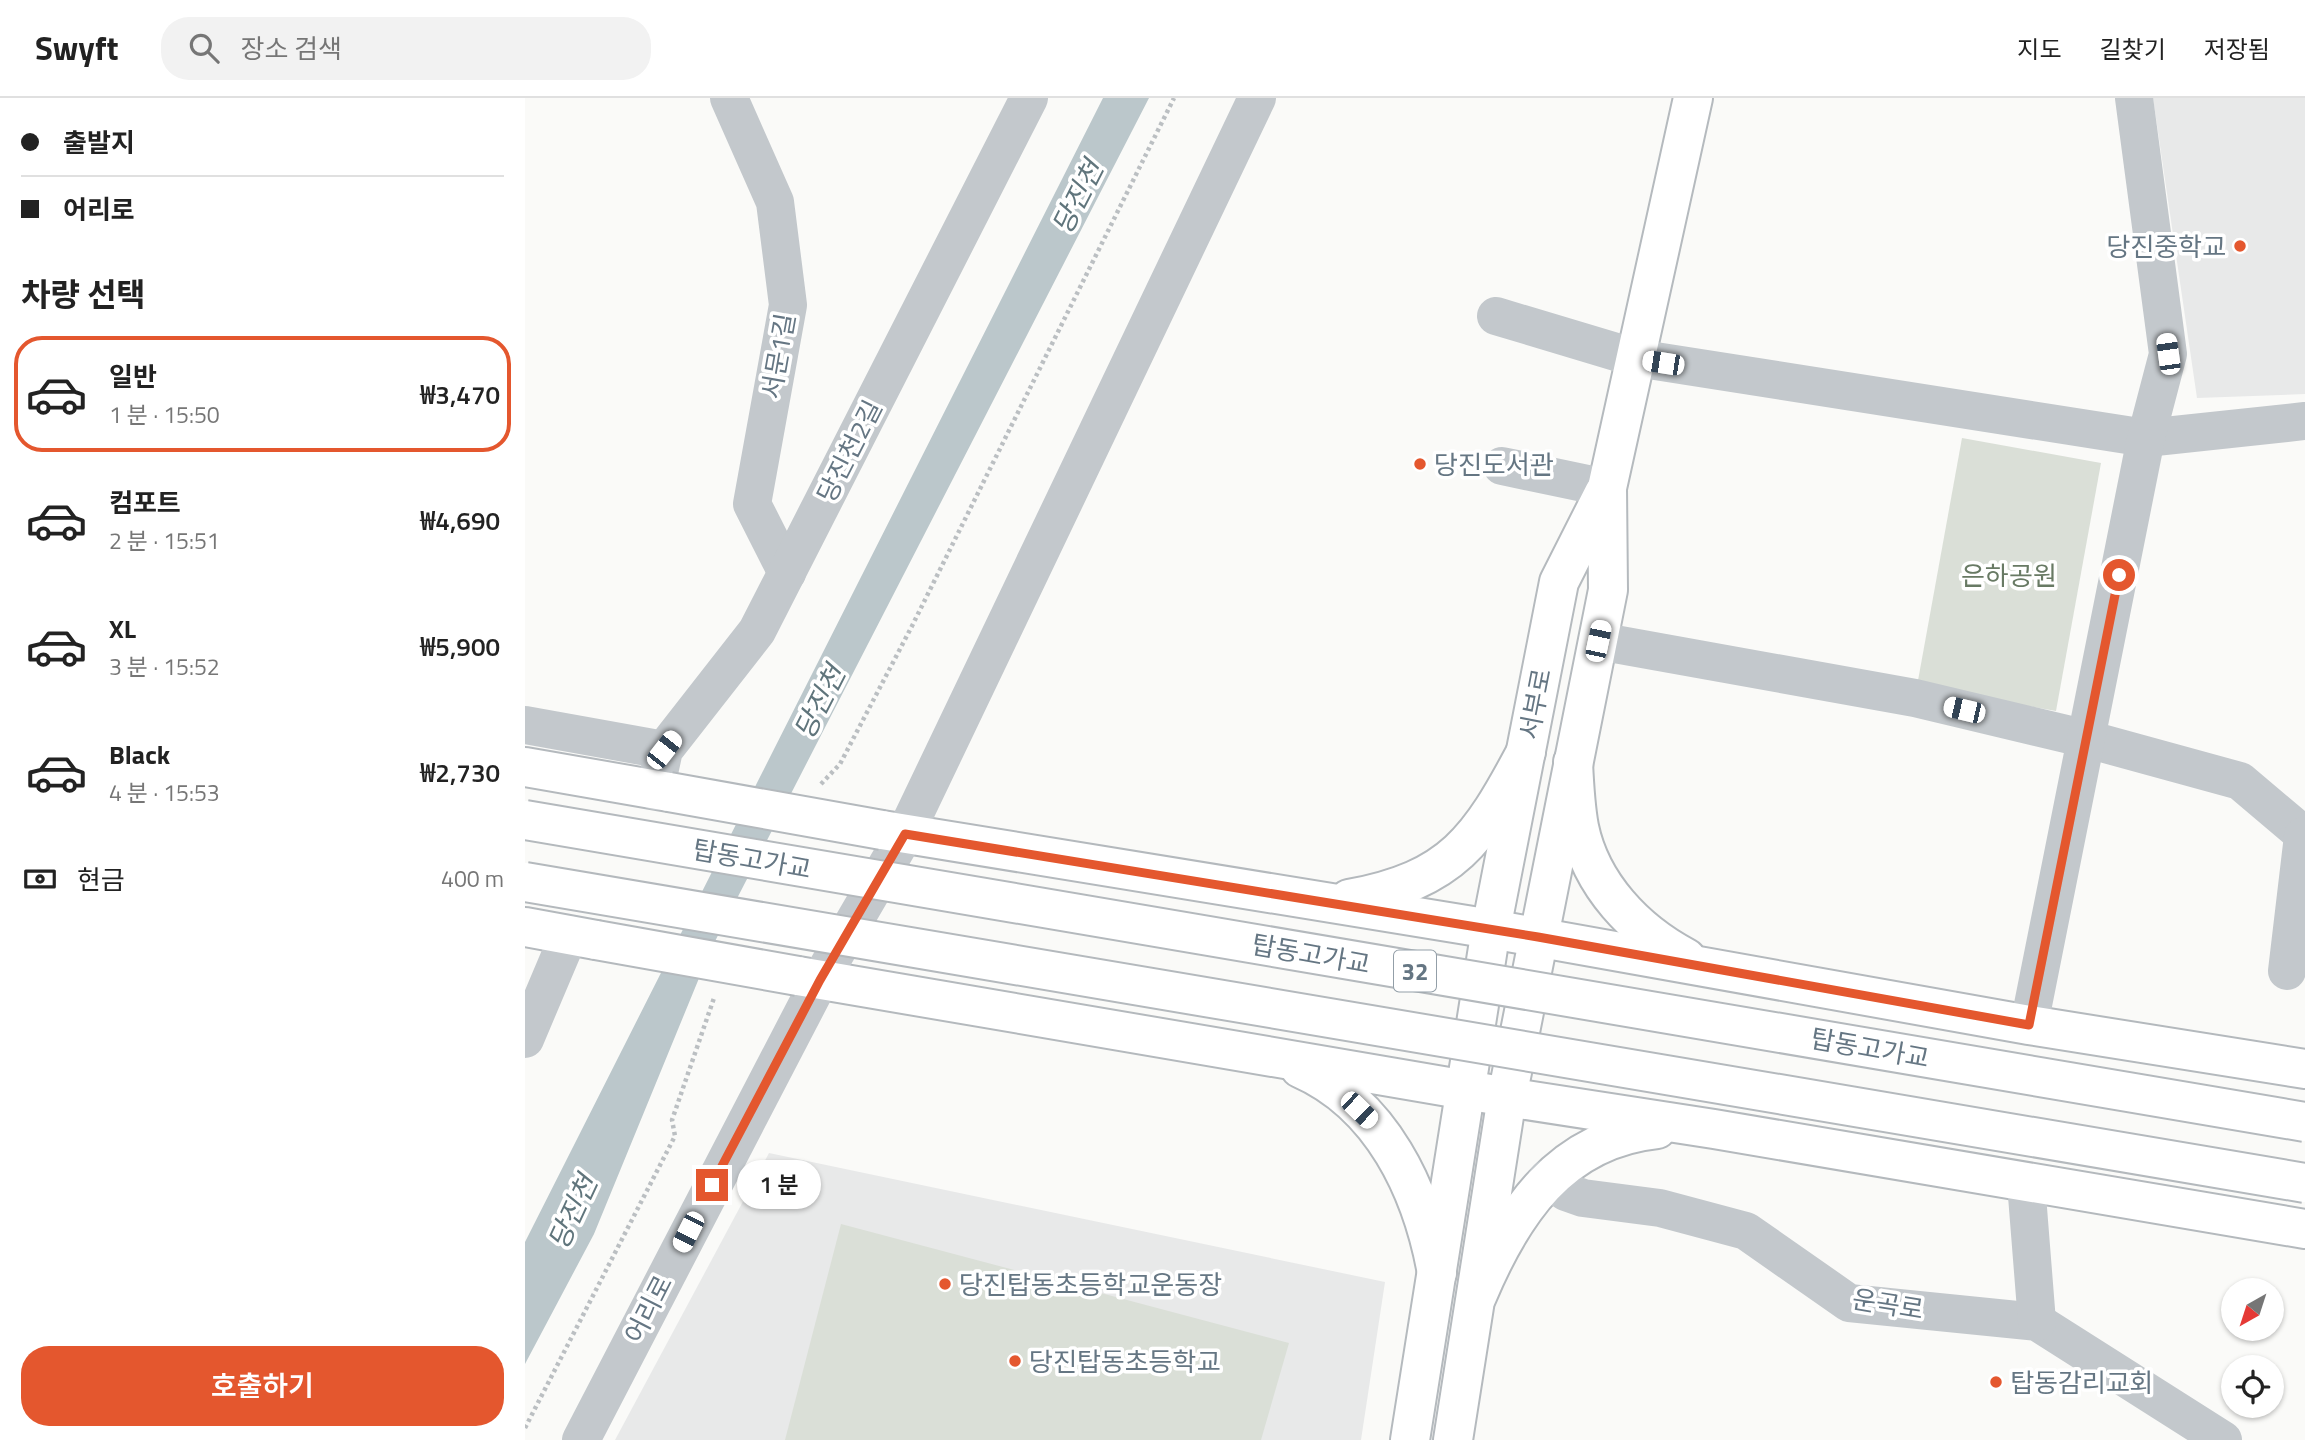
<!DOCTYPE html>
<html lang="ko">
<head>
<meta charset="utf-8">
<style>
  :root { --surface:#fff; --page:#f2f2f2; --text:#222; --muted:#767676; --line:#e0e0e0; --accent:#e4572e }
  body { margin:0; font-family:"Titillium Web","Noto Sans KR",sans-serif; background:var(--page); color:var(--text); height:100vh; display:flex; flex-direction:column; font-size:26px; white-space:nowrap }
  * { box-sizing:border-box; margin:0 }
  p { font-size:23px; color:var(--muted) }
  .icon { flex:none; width:38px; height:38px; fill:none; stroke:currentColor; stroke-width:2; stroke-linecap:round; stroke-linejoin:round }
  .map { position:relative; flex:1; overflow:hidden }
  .side { display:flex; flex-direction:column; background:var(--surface); width:525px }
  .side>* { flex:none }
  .banner { display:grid; align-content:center; height:154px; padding:0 21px; background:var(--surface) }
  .needle { width:46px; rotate:219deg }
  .tools { position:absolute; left:1696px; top:1180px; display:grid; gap:14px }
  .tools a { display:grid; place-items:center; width:63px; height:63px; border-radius:50%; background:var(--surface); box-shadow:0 2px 5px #0004; font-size:35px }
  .end { position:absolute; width:32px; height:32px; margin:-16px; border:9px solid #e4572e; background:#fff; box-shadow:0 0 0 4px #fff }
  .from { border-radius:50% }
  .bubble { position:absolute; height:49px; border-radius:24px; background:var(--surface); box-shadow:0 2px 5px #0004; font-size:23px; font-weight:600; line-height:49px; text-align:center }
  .car { position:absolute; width:21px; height:42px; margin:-21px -10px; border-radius:9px; box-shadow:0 0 5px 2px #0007; background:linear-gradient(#fff 24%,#345 0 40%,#fff 0 76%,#345 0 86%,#fff 0) }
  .banner b { display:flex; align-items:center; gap:24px; height:66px; font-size:26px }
  .banner b+b { border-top:2px solid var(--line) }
  .banner i { width:18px; height:18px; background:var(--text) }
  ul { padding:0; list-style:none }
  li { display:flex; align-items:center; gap:21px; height:116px; margin:0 14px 10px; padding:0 7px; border:4px solid transparent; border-radius:28px }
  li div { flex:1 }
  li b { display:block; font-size:26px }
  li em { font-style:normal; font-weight:600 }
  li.on { border-color:var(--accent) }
  li>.icon { width:63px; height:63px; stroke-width:1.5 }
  h2 { padding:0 21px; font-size:32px; line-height:84px }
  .pay { display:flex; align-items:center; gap:18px; height:77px; padding:0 21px; font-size:26px }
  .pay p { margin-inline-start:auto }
  .button { display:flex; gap:14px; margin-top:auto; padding:14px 21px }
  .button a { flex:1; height:80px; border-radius:28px; background:var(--accent); color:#fff; font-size:28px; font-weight:600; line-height:80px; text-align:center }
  header { display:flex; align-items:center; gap:42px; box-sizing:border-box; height:98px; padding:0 35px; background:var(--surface); border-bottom:2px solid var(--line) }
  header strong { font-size:33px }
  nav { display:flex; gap:38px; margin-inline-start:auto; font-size:24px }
  .search { width:490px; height:63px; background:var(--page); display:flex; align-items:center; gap:18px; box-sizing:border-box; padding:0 24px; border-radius:28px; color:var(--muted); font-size:26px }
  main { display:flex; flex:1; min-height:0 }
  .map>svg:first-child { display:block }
</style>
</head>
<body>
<header>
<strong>Swyft</strong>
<div class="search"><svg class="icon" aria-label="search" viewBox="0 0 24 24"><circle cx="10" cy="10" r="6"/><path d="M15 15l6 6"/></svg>장소 검색</div>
<nav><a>지도</a><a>길찾기</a><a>저장됨</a></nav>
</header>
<main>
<section class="side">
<div class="banner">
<b><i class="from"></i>출발지</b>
<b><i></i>어리로</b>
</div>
<h2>차량 선택</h2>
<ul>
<li class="on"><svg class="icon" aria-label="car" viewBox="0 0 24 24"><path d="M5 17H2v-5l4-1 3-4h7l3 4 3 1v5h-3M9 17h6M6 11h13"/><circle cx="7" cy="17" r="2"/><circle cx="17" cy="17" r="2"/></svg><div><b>일반</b><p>1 분 · 15:50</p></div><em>₩3,470</em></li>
<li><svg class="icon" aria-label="car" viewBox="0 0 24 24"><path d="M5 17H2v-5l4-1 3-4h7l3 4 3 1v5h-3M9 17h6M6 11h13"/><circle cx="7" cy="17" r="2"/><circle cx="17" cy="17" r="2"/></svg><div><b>컴포트</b><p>2 분 · 15:51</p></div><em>₩4,690</em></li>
<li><svg class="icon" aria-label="car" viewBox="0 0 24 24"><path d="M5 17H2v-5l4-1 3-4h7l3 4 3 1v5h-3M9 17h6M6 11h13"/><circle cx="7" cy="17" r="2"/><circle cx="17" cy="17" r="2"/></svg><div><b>XL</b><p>3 분 · 15:52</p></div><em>₩5,900</em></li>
<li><svg class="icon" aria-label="car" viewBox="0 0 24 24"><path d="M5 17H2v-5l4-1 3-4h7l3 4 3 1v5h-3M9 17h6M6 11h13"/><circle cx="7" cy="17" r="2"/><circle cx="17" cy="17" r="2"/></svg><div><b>Black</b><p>4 분 · 15:53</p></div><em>₩2,730</em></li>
</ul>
<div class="pay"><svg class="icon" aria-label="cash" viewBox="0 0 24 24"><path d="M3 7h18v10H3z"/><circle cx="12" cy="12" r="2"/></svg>현금<p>400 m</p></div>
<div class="button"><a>호출하기</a></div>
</section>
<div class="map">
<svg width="1780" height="1342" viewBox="0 0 1780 1342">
  <rect width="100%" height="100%" fill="#fafaf8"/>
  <g fill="#e8e9e9">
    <polygon points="1628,0 1780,0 1780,296 1672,300"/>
    <polygon points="244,1055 860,1184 836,1342 90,1342"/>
  </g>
  <g fill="#dadfd7">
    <polygon points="1437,340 1576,365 1531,613 1392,588"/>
    <polygon points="316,1126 764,1245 736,1342 260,1342"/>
  </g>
  <polygon fill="#bbc7cb" points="578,0 624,0 186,851 69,1136 0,1266 0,1144"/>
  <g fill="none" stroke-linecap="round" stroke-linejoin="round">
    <g stroke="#b5babe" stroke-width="42">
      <g id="major">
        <polyline points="885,1342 966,831 1034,484 1079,395"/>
        <polyline points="928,1342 982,999 1083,492 1082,390 1168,0"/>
      </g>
    </g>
    <g stroke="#b4b9bd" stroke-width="42">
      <g id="highway">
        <path d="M1048 664C1049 686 1050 708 1054 729 1066 787 1110 833 1161 860"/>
        <polyline points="0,669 144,694"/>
        <polyline points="357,732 966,831 1504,927 1780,971"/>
        <path d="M824 801C928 782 954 742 1001 654"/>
        <polyline points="0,829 71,842"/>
        <polyline points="273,878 982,999 1189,1031 1780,1131"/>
        <path d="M775 970C857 1006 897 1092 912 1175"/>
        <path d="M952 1198C987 1115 1035 1041 1132 1031"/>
      </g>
    </g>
    <g stroke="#bbbfc2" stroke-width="4.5" stroke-dasharray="3.5 3.5" stroke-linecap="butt">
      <polyline points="296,686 315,666 387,528 649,0"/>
      <polyline points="0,1330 150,1038 147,1022 189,900"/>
    </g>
    <g stroke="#c3c8cc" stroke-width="38">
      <polyline points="204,0 250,104 263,207 227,406 262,475"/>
      <polyline points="971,218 1111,260 1621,340 1780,323"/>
      <polyline points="977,368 1082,390"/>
      <polyline points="1073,543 1390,600 1562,641 1715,683 1780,738"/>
      <polyline points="0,627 139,652"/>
      <polyline points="130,693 139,652 232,533 504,0"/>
      <polyline points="1762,873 1778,738"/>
      <polyline points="1504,927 1621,340 1643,256 1609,0"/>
      <polyline points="0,941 44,837"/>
      <polyline points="1022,1081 1041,1094 1058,1100 1135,1110 1221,1133 1324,1205 1512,1224 1698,1342"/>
      <polyline points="1501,1085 1512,1224"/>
      <polyline points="56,1342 295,882 380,736 732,0"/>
    </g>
    <use href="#major" stroke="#fff" stroke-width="38"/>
    <use href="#highway" stroke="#fff" stroke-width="38"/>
    <g stroke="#b4b9bd" stroke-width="42" stroke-linecap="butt">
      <g id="highway-bridge">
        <polyline points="144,694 357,732"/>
        <polyline points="0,722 1780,1024"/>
        <polyline points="0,784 1780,1085"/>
        <polyline points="71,842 273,878"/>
      </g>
    </g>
    <use href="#highway-bridge" stroke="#fff" stroke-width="38"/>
  </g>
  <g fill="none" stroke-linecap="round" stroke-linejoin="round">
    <polyline stroke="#e4572e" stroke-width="9" points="187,1087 295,882 380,736 1013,839 1504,927 1594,477"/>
  </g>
  <g fill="#e4572e" stroke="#fff" stroke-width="2.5">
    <circle cx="1715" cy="148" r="7"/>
    <circle cx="895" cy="366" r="7"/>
    <circle cx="420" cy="1186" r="7"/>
    <circle cx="490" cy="1263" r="7"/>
    <circle cx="1471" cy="1284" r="7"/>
  </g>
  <g text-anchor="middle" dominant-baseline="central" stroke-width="7" stroke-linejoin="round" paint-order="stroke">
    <rect fill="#fff" stroke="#939fa8" stroke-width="2" x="869" y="852.5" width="42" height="41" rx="5"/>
    <g font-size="24" font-weight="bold" fill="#657683">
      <text x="890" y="873">32</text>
    </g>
    <g font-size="26" fill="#657683" stroke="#fff" text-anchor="start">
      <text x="1701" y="148" text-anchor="end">당진중학교</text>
      <text x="909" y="366">당진도서관</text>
      <text x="434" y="1186">당진탑동초등학교운동장</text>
      <text x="504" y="1263">당진탑동초등학교</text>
      <text x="1485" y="1284">탑동감리교회</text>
    </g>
    <g font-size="26" fill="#657683" stroke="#fff">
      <text transform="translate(253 258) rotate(-80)">서문1길</text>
      <text transform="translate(324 353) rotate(-63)">당진천2길</text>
      <text transform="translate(1010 606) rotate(-79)">서부로</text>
      <text transform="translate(227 761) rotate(10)">탑동고가교</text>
      <text transform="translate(786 856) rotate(10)">탑동고가교</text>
      <text transform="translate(1345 950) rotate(10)">탑동고가교</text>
      <text transform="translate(1363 1206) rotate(9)">운곡로</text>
      <text transform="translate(123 1211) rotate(-63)">어리로</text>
    </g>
    <g font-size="26" fill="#687a64" stroke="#fff">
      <text x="1484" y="477">은하공원</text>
    </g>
    <g font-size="28" font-style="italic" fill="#60757c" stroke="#fff">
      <text transform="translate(552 99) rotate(-63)">당진천</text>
      <text transform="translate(294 604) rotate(-63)">당진천</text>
      <text transform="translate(47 1114) rotate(-65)">당진천</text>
    </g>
  </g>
</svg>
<div class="tools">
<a><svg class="needle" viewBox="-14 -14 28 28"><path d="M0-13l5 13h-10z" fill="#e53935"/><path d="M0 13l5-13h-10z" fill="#767676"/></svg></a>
<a><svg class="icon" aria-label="locate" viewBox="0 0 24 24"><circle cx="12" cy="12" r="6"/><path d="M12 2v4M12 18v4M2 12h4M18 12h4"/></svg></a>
</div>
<i class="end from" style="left:1594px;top:477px"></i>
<i class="end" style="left:187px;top:1087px"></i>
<div class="bubble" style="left:212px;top:1062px;width:84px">1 분</div>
<i class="car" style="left:1643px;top:256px;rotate:352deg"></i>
<i class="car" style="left:1138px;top:265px;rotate:279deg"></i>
<i class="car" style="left:1073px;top:543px;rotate:12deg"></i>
<i class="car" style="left:1439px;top:612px;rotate:283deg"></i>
<i class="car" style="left:139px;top:652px;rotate:38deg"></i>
<i class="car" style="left:834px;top:1012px;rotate:134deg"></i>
<i class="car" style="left:163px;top:1134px;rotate:207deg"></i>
</div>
</main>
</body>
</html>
